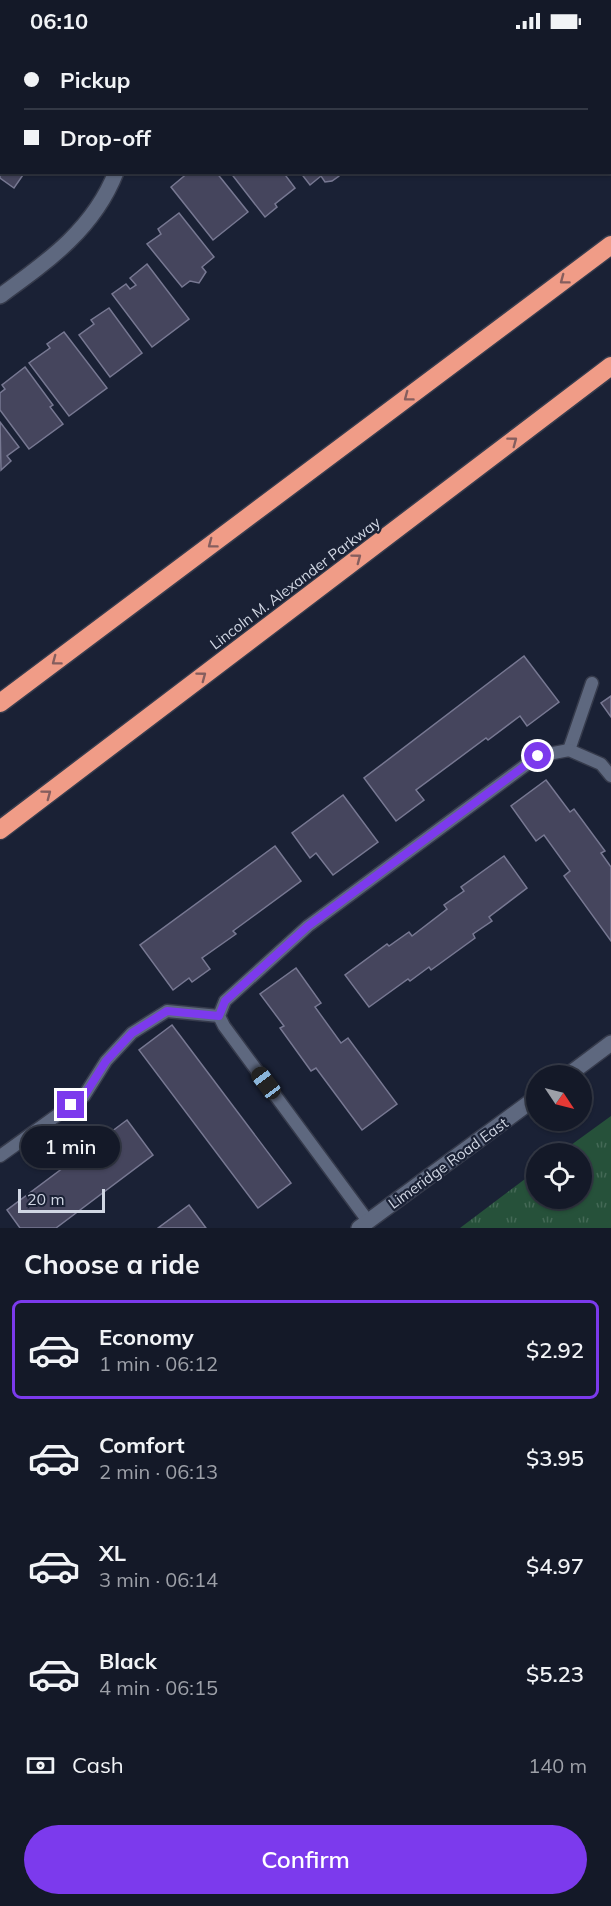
<!DOCTYPE html>
<html lang="en">
<head>
<meta charset="utf-8">
<style>
  :root { --surface:#141928; --page:#212634; --text:#f1f3f6; --muted:#9da0a8; --line:#333845; --accent:#7c3aed }
  body { margin:0; font-family:Mulish,sans-serif; background:var(--page); color:var(--text); height:100vh; display:flex; flex-direction:column; font-size:22px; white-space:nowrap }
  * { box-sizing:border-box; margin:0 }
  p { font-size:20px; color:var(--muted) }
  .icon { flex:none; width:33px; height:33px; fill:none; stroke:currentColor; stroke-width:2; stroke-linecap:round; stroke-linejoin:round }
  .map { position:relative; height:1186px; overflow:hidden }
  .details { display:flex; flex-direction:column; background:var(--surface); flex:1 }
  .details>* { flex:none }
  .banner { position:absolute; left:0px; top:0px; width:612px; height:132px; box-shadow:0 2px 4px #0004,0 0 0 2px var(--line); display:grid; align-content:center; height:132px; padding:0 24px; background:var(--surface) }
  .needle { width:39px; rotate:125deg }
  .fabs { position:absolute; left:526px; top:1023px; display:grid; gap:12px }
  .fabs a { display:grid; place-items:center; width:66px; height:66px; border-radius:50%; background:var(--surface); box-shadow:0 2px 4px #0004,0 0 0 2px var(--line); font-size:30px }
  .scale { position:absolute; left:18px; bottom:15px; width:87px; box-sizing:border-box; padding-left:6px; border:3px solid #d0d6e3; border-top:0; font-size:16px; line-height:21px; white-space:nowrap; color:#d0d6e3; -webkit-text-stroke:4px #1a2135; paint-order:stroke }
  .end { position:absolute; width:27px; height:27px; margin:-14px; border:8px solid #7c3aed; background:#fff; box-shadow:0 0 0 3px #fff }
  .from { border-radius:50% }
  .bubble { position:absolute; height:42px; border-radius:21px; background:var(--surface); box-shadow:0 2px 4px #0004,0 0 0 2px var(--line); font-size:20px; font-weight:600; line-height:42px; text-align:center }
  .car { position:absolute; width:18px; height:36px; margin:-18px -9px; border-radius:8px; box-shadow:0 0 4px 2px #0007; background:linear-gradient(#222 24%,#8ab4d8 0 40%,#222 0 76%,#8ab4d8 0 86%,#222 0) }
  .banner b { display:flex; align-items:center; gap:21px; height:57px; font-size:22px }
  .banner b+b { border-top:2px solid var(--line) }
  .banner i { width:15px; height:15px; background:var(--text) }
  ul { padding:0; list-style:none }
  li { display:flex; align-items:center; gap:18px; height:99px; margin:0 12px 9px; padding:0 12px; border:3px solid transparent; border-radius:9px }
  li div { flex:1 }
  li b { display:block; font-size:22px }
  li em { font-style:normal; font-weight:600 }
  li.active { border-color:var(--accent) }
  li>.icon { width:54px; height:54px; stroke-width:1.5 }
  h2 { padding:0 24px; font-size:27px; line-height:72px }
  .pay { display:flex; align-items:center; gap:15px; height:66px; padding:0 24px; font-size:22px }
  .pay p { margin-inline-start:auto }
  .cta { display:flex; gap:12px; margin-top:auto; padding:12px 24px }
  .cta a { flex:1; height:69px; border-radius:36px; background:var(--accent); color:#fff; font-size:24px; font-weight:600; line-height:69px; text-align:center }
  .status { display:flex; justify-content:space-between; align-items:center; height:42px; padding:0 30px; background:var(--surface); direction:ltr }
  .status svg { height:16px; fill:currentColor }
  .map>svg:first-child { display:block }
</style>
</head>
<body>
<div class="status"><b>06:10</b><svg viewBox="0 0 49 12"><path d="M0 12V9h3v3zM5 12V6h3v6zM10 12V3h3v9zM15 12V0h3v12zM26 1h20v11H26zM47 4h2v5h-2z"/></svg></div>
<div class="map">
<svg width="611" height="1186" viewBox="0 0 611 1186">
  <defs>
    <pattern id="grass-tufts" width="24" height="20" patternUnits="userSpaceOnUse" patternTransform="scale(1.5)"><rect width="24" height="20" fill="#26513a"/><path d="M3 7l-1-3M5 7V3M7 7l1-3M15 17l-1-3M17 17v-4M19 17l1-3" fill="none" stroke="#446956"/></pattern>
  </defs>
  <rect width="100%" height="100%" fill="#1a2135"/>
  <polygon fill="url(#grass-tufts)" points="611,1074 611,1186 460,1186 537,1128 537,1156 582,1156 582,1112 560,1111"/>
  <g fill="#45455d" stroke="#777892" stroke-width="1.5">
    <polygon points="472,0 530,0 531,2 473,2"/>
    <polygon points="0,86 2,130 25,130 14,146 0,136"/>
    <polygon points="189,130 216,130 248,170 213,198 171,145"/>
    <polygon points="230,130 283,130 295,146 275,162 277,165 265,175"/>
    <polygon points="300,130 339,130 339,134 332,139 325,140 321,134 310,143"/>
    <polygon points="179,171 214,215 202,225 206,230 199,241 190,239 182,245 147,202 161,192 158,187"/>
    <polygon points="147,222 189,277 152,305 112,252 126,242 130,247 136,243 130,236"/>
    <polygon points="109,266 142,311 110,335 79,293 94,282 91,278"/>
    <polygon points="64,290 107,346 69,374 29,321 50,306 47,302"/>
    <polygon points="25,325 53,363 50,365 63,382 29,407 0,368 0,351 5,347 2,343"/>
    <polygon points="0,380 19,405 7,414 11,419 1,428"/>
    <polygon points="524,614 559,660 527,684 520,674 488,698 486,696 416,748 424,758 396,779 364,736"/>
    <polygon points="611,654 611,675 601,661"/>
    <polygon points="546,738 570,770 574,767 605,809 601,811 611,825 611,899 564,834 570,829 544,793 536,799 511,764"/>
    <polygon points="343,753 378,800 333,833 316,811 310,816 292,791"/>
    <polygon points="275,804 301,839 233,889 236,892 202,916 210,927 192,940 189,936 173,948 140,903"/>
    <polygon points="504,814 527,846 489,875 492,879 473,892 475,896 431,928 429,925 410,939 408,937 369,965 345,933 387,902 389,904 409,890 412,894 447,867 444,863 464,849 461,845"/>
    <polygon points="296,926 321,961 315,965 341,1001 348,996 397,1062 362,1088 316,1026 311,1029 280,986 284,984 260,952"/>
    <polygon points="172,983 291,1141 258,1166 139,1008"/>
    <polygon points="127,1078 153,1113 56,1186 20,1186 7,1168"/>
    <polygon points="189,1163 206,1186 158,1186"/>
  </g>
  <g fill="none" stroke-linecap="round" stroke-linejoin="round">
    <g stroke="#363b4c" stroke-width="15">
      <g id="lane">
        <polyline points="569,708 592,641"/>
        <polyline points="0,1114 84,1054 106,1019 132,991 167,969 219,974"/>
        <polyline points="368,1179 224,984 219,974 225,959 308,884 538,714 569,708 601,722 611,734"/>
      </g>
    </g>
    <g stroke="#363b4c" stroke-width="18">
      <g id="street">
        <polyline points="305,2 308,0"/>
        <polyline points="0,15 2,16"/>
        <path d="M0 254C47 220 94 187 116 130"/>
        <polyline points="567,1034 611,1001"/>
        <polyline points="359,1186 537,1055"/>
      </g>
    </g>
    <g stroke="#363b4c" stroke-width="21">
      <g id="highway">
        <polyline points="0,661 611,203"/>
        <polyline points="0,788 611,324"/>
      </g>
    </g>
    <use href="#lane" stroke="#5e687f" stroke-width="12"/>
    <use href="#street" stroke="#5e687f" stroke-width="15"/>
    <use href="#highway" stroke="#f09c87" stroke-width="18"/>
  </g>
  <defs><path id="oneway-chevron" d="M-2-3.5L2.5 0L-2 3.5" fill="none" stroke-width="1.6" stroke-linecap="round" stroke-linejoin="round" transform="scale(1.5)"/></defs>
  <g stroke="#855e5e">
    <use href="#oneway-chevron" transform="translate(564 238) rotate(143)"/>
    <use href="#oneway-chevron" transform="translate(408 355) rotate(143)"/>
    <use href="#oneway-chevron" transform="translate(513 399) rotate(-37)"/>
    <use href="#oneway-chevron" transform="translate(212 502) rotate(143)"/>
    <use href="#oneway-chevron" transform="translate(357 516) rotate(-37)"/>
    <use href="#oneway-chevron" transform="translate(56 619) rotate(143)"/>
    <use href="#oneway-chevron" transform="translate(202 634) rotate(-37)"/>
    <use href="#oneway-chevron" transform="translate(47 752) rotate(-37)"/>
  </g>
  <g fill="none" stroke-linecap="round" stroke-linejoin="round">
    <polyline stroke="#7c3aed" stroke-width="8" points="71,1063 84,1054 106,1019 132,991 167,969 219,974 225,959 308,884 538,714"/>
  </g>
  <g text-anchor="middle" dominant-baseline="central" stroke-width="4.5" stroke-linejoin="round" paint-order="stroke">
    <g font-size="15" fill="#d0d6e3" stroke="#1a2135">
      <text transform="translate(295 541) rotate(-37)">Lincoln M. Alexander Parkway</text>
      <text transform="translate(448 1121) rotate(-36)">Limeridge Road East</text>
    </g>
  </g>
</svg>
<div class="fabs">
<a><svg class="needle" viewBox="-14 -14 28 28"><path d="M0-13l5 13h-10z" fill="#e53935"/><path d="M0 13l5-13h-10z" fill="#9da0a8"/></svg></a>
<a><svg class="icon" aria-label="locate" viewBox="0 0 24 24"><circle cx="12" cy="12" r="6"/><path d="M12 2v4M12 18v4M2 12h4M18 12h4"/></svg></a>
</div>
<div class="scale">20 m</div>
<i class="end from" style="left:538px;top:714px"></i>
<i class="end" style="left:71px;top:1063px"></i>
<div class="bubble" style="left:21px;top:1084px;width:99px">1 min</div>
<i class="car" style="left:266px;top:1041px;rotate:323deg"></i>
<div class="banner">
<b><i class="from"></i>Pickup</b>
<b><i></i>Drop-off</b>
</div>
</div>
<section class="details">
<h2>Choose a ride</h2>
<ul>
<li class="active"><svg class="icon" aria-label="car" viewBox="0 0 24 24"><path d="M5 17H2v-5l4-1 3-4h7l3 4 3 1v5h-3M9 17h6M6 11h13"/><circle cx="7" cy="17" r="2"/><circle cx="17" cy="17" r="2"/></svg><div><b>Economy</b><p>1 min · 06:12</p></div><em>$2.92</em></li>
<li><svg class="icon" aria-label="car" viewBox="0 0 24 24"><path d="M5 17H2v-5l4-1 3-4h7l3 4 3 1v5h-3M9 17h6M6 11h13"/><circle cx="7" cy="17" r="2"/><circle cx="17" cy="17" r="2"/></svg><div><b>Comfort</b><p>2 min · 06:13</p></div><em>$3.95</em></li>
<li><svg class="icon" aria-label="car" viewBox="0 0 24 24"><path d="M5 17H2v-5l4-1 3-4h7l3 4 3 1v5h-3M9 17h6M6 11h13"/><circle cx="7" cy="17" r="2"/><circle cx="17" cy="17" r="2"/></svg><div><b>XL</b><p>3 min · 06:14</p></div><em>$4.97</em></li>
<li><svg class="icon" aria-label="car" viewBox="0 0 24 24"><path d="M5 17H2v-5l4-1 3-4h7l3 4 3 1v5h-3M9 17h6M6 11h13"/><circle cx="7" cy="17" r="2"/><circle cx="17" cy="17" r="2"/></svg><div><b>Black</b><p>4 min · 06:15</p></div><em>$5.23</em></li>
</ul>
<div class="pay"><svg class="icon" aria-label="cash" viewBox="0 0 24 24"><path d="M3 7h18v10H3z"/><circle cx="12" cy="12" r="2"/></svg>Cash<p>140 m</p></div>
<div class="cta"><a>Confirm</a></div>
</section>
</body>
</html>
